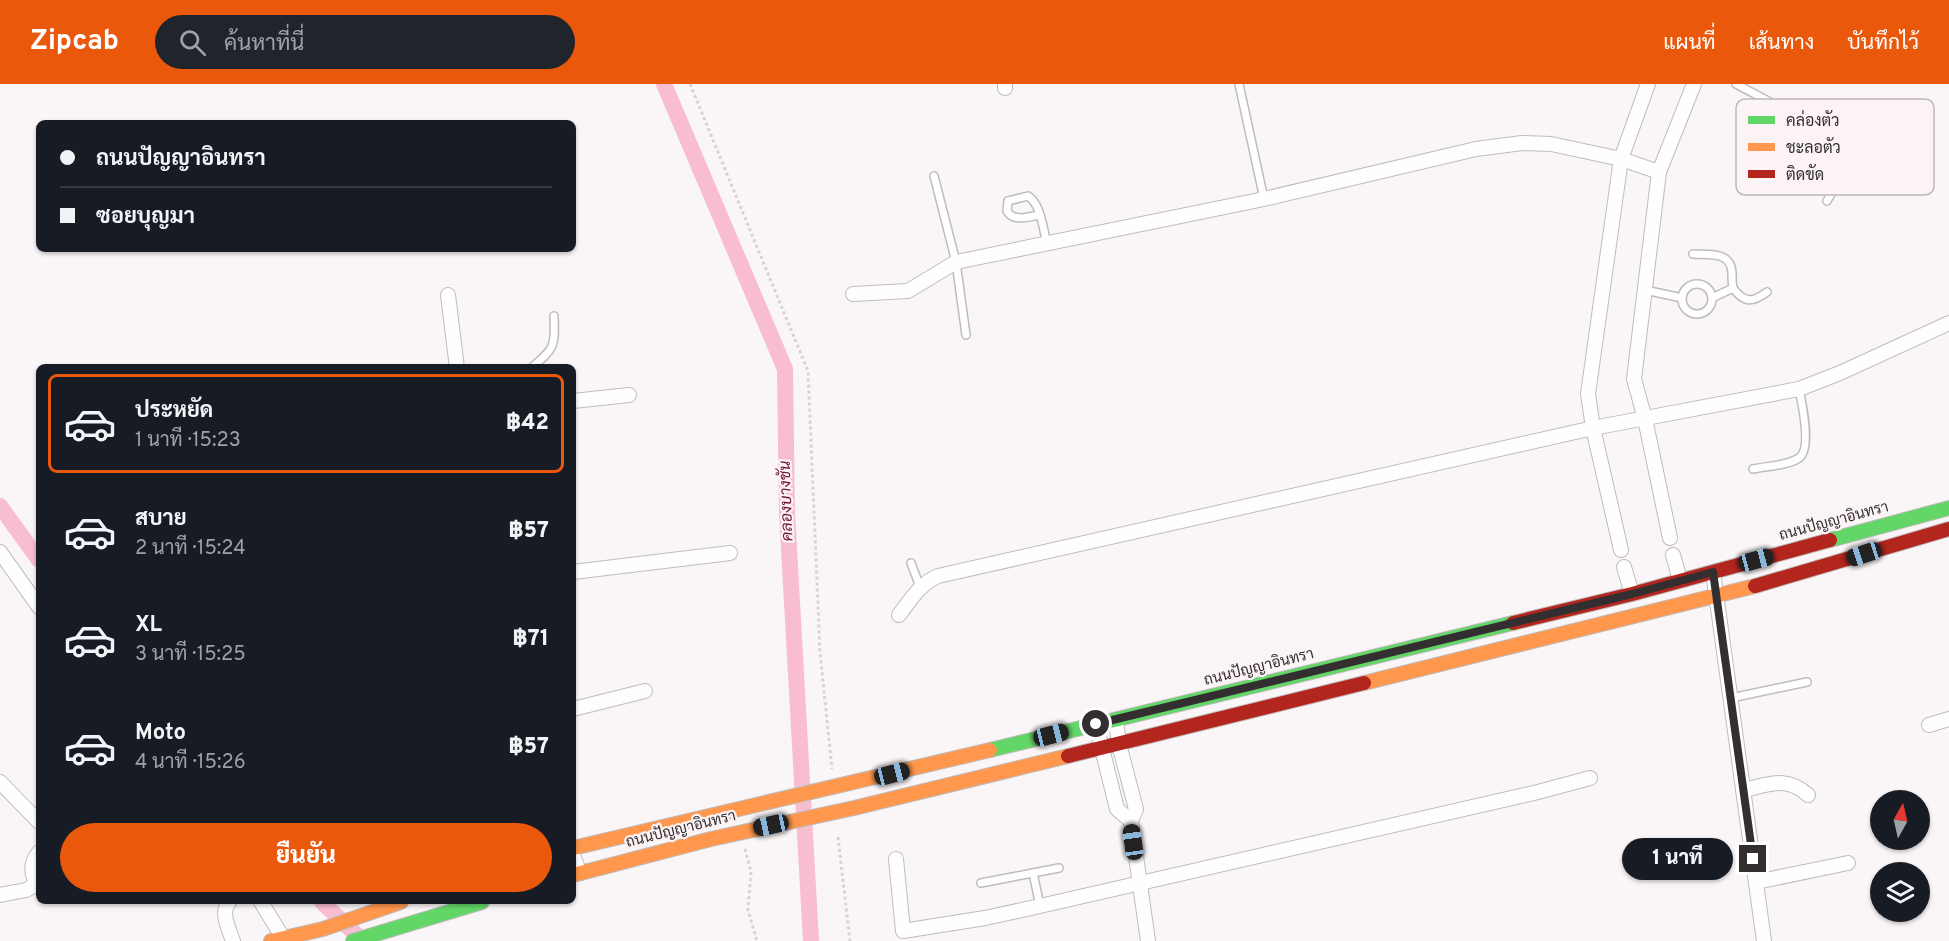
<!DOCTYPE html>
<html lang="th">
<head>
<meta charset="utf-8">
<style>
  :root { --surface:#171b24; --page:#20242c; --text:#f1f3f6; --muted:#9ea1a6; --line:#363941; --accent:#ea580c }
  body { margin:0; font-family:Overpass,Sarabun,sans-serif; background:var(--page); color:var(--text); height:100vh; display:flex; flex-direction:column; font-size:22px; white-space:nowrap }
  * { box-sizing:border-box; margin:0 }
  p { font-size:20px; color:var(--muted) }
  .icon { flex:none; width:33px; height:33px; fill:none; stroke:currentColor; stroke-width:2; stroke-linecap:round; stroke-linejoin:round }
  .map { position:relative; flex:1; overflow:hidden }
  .panel { position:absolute; left:36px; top:280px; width:540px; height:540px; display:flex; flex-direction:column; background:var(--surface); border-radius:9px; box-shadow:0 2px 4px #0004 }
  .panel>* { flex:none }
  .hud { position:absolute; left:36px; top:36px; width:540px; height:132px; border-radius:9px; box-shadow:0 2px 4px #0004; display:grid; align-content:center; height:132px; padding:0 24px; background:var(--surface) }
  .needle { width:39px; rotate:8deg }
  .fabs { position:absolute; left:1870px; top:706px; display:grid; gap:12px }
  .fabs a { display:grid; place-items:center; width:60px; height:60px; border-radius:50%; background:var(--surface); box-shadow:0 2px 4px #0004; font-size:30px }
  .end { position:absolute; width:27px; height:27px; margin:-14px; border:8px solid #332f30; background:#fff; box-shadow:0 0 0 3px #fff }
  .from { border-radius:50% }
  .bubble { position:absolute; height:42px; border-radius:21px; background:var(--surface); box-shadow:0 2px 4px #0004; font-size:20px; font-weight:800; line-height:42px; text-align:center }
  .car { position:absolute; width:18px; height:36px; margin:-18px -9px; border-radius:8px; box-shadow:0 0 4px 2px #0007; background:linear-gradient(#222 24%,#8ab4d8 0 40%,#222 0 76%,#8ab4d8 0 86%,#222 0) }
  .hud b { display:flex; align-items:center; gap:21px; height:57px; font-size:22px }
  .hud b+b { border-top:2px solid var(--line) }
  .hud i { width:15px; height:15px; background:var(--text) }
  ul { padding:10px 0 0; list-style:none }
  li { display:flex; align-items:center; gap:18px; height:99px; margin:0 12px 9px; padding:0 12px; border:3px solid transparent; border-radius:9px }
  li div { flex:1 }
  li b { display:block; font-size:22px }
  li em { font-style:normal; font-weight:800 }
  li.current { border-color:var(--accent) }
  li>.icon { width:54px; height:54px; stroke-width:1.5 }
  .cta { display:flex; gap:12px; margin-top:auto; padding:12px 24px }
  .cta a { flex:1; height:69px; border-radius:36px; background:var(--accent); color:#fff; font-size:24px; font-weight:800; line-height:69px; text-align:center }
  header { display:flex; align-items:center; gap:36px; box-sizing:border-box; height:84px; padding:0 30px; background:var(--accent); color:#fff }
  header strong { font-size:28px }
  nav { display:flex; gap:33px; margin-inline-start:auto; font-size:21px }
  .search { width:420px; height:54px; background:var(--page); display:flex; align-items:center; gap:15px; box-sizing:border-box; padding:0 21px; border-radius:33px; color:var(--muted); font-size:22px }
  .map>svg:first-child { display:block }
</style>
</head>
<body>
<header>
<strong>Zipcab</strong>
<div class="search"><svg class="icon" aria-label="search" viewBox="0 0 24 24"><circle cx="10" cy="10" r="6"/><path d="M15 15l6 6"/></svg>ค้นหาที่นี่</div>
<nav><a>แผนที่</a><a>เส้นทาง</a><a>บันทึกไว้</a></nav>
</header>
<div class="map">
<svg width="1949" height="857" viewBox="0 0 1949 857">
  <rect width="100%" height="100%" fill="#faf5f6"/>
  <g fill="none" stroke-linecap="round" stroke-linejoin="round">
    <g stroke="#f8bdd0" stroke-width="16">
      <polyline points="664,0 785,285 787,429 811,857"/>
      <polyline points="0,422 39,476"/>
      <polyline points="322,818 363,857"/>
    </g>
    <g stroke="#c0bcbd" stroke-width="10">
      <g id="lane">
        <polyline points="1239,0 1264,115"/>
        <polyline points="1736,0 1802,35"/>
        <polyline points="934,92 956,178 966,251"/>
        <path d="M1827 117C1832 108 1852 76 1850 67 1848 61 1837 54 1832 50"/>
        <path d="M1039 131C1029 133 1013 138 1007 127L1008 117 1028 112C1041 120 1043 145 1047 160"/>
        <path d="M1693 170C1710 171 1731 167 1732 189 1732 194 1732 199 1733 204L1712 214"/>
        <circle cx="1697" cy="215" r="15"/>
        <path d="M1733 204C1744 219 1752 219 1767 208"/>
        <polyline points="1645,206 1682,214"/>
        <path d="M531 284C555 264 555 263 554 232"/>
        <path d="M1753 385C1767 382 1787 382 1799 374 1812 365 1802 319 1799 305"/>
        <polyline points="911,479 920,503"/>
        <polyline points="1731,614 1807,598"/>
        <polyline points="1033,789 1040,822"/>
        <polyline points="981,799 1059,784"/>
      </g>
    </g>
    <g stroke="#c0bcbd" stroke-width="16">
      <g id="street">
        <polyline points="1005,0 1005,4"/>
        <polyline points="853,210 908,207 956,178 1264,115 1476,65 1522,59 1551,60 1621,75 1659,88"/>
        <polyline points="448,211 457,284"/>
        <polyline points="573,317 629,311"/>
        <polyline points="1670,454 1645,335 1634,295 1659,88 1694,0"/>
        <polyline points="1621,466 1593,344 1588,310 1621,75 1648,0"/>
        <polyline points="0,468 39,523"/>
        <polyline points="1673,471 1680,496"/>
        <polyline points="1624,483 1632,510"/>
        <polyline points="573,488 730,469"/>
        <polyline points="1713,488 1764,857"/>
        <path d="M899 531C911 515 920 500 938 492L1593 344 1799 305 1840 289 1949 239"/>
        <polyline points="573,625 645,607"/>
        <polyline points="1116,636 1119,660 1136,725 1131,737 1148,857"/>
        <polyline points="1096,640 1117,725 1131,737"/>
        <polyline points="1929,641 1949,635"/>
        <polyline points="0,698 39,738"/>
        <path d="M1743 706C1769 701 1786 691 1808 711"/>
        <path d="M39 768C30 779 30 791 39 802"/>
        <polyline points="573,772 580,789"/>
        <polyline points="896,775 903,847 985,834 1040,822 1538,708 1590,694"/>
        <polyline points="1756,798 1848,779"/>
        <polyline points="0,811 26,806 37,800"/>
        <path d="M229 818C220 829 229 845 233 857"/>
        <polyline points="261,818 283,854"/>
      </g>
    </g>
    <g stroke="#c0bcbd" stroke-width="16">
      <g id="fast">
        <polyline points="1830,456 1949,424"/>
        <polyline points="990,666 1513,539"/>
        <polyline points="353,857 482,818"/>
      </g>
    </g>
    <g stroke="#c0bcbd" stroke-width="16">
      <g id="slow">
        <polyline points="1364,599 1755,502"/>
        <polyline points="573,764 990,666"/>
        <polyline points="573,791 711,755 854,724 1068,672"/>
        <polyline points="271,857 323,845 401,818"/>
      </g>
    </g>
    <g stroke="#c0bcbd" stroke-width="16">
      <g id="jam">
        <polyline points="1755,502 1949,445"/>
        <polyline points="1513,539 1632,510 1830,456"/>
        <polyline points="1068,672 1364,599"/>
      </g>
    </g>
    <g stroke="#d5d4d4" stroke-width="3" stroke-dasharray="3 3" stroke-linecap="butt">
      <polyline points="690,0 808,287 820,568 832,685"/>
      <polyline points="838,753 850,857"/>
      <polyline points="745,765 751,788 748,826 757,857"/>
    </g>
    <use href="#lane" stroke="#fefefe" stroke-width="7"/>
    <use href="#street" stroke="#fefefe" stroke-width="14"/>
    <use href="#fast" stroke="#63d668" stroke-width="14"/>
    <use href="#slow" stroke="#ff974d" stroke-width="14"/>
    <use href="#jam" stroke="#b3261e" stroke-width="14"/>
  </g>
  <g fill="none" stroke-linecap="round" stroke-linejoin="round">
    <polyline stroke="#332f30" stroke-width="8" points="1096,640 1632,510 1713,488 1753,775"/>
  </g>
  <g text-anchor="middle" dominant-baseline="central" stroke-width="4.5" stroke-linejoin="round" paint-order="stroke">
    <g font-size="15" fill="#332f30" stroke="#fcf3f5">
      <text transform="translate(1834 438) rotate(-15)">ถนนปัญญาอินทรา</text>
      <text transform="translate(1259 584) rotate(-14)">ถนนปัญญาอินทรา</text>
      <text transform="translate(681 746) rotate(-14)">ถนนปัญญาอินทรา</text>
    </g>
    <g font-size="16" font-style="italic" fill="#70113d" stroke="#fcf3f5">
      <text transform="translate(787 417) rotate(-92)">คลองบางชัน</text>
    </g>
  </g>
  <rect x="1736" y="15" width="198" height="96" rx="9" fill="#fcf3f5" stroke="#c0b8ba" stroke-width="1.5"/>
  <rect x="1748" y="32" width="27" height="8" fill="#63d668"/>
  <rect x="1748" y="59" width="27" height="8" fill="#ff974d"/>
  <rect x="1748" y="86" width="27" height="8" fill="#b3261e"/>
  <g font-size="16" fill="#332f30">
    <text x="1786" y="42">คล่องตัว</text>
    <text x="1786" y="69">ชะลอตัว</text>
    <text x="1786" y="96">ติดขัด</text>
  </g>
</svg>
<div class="fabs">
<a><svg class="needle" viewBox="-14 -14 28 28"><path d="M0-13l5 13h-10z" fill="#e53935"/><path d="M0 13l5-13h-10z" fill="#9ea1a6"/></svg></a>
<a><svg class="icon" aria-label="layers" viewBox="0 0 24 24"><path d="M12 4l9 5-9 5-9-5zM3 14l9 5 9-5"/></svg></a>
</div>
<i class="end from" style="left:1096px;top:640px"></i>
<i class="end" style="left:1753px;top:775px"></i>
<div class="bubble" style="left:1622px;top:754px;width:111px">1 นาที</div>
<i class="car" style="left:1864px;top:470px;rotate:252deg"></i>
<i class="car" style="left:1756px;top:476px;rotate:75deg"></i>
<i class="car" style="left:1051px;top:651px;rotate:76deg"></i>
<i class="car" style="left:892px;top:690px;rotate:76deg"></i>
<i class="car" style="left:771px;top:741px;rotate:258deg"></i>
<i class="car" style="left:1133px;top:758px;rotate:352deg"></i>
<div class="hud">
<b><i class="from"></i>ถนนปัญญาอินทรา</b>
<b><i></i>ซอยบุญมา</b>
</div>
<section class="panel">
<ul>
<li class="current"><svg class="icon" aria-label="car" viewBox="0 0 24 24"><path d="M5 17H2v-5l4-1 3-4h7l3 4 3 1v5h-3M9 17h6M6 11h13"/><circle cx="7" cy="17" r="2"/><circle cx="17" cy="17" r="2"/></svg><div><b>ประหยัด</b><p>1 นาที · 15:23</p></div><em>฿42</em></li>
<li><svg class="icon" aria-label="car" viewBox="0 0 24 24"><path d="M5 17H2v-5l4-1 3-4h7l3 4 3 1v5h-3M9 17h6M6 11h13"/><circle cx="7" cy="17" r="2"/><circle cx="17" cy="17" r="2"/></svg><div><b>สบาย</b><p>2 นาที · 15:24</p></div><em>฿57</em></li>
<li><svg class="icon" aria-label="car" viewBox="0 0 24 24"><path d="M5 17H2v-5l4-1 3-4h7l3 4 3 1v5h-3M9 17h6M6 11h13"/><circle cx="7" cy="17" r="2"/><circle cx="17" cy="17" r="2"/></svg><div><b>XL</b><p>3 นาที · 15:25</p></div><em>฿71</em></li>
<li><svg class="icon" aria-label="car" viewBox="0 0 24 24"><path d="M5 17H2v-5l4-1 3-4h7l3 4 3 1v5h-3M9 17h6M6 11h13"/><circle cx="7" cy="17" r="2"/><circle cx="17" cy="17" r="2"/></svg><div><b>Moto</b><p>4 นาที · 15:26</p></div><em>฿57</em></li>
</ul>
<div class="cta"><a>ยืนยัน</a></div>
</section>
</div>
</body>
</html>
